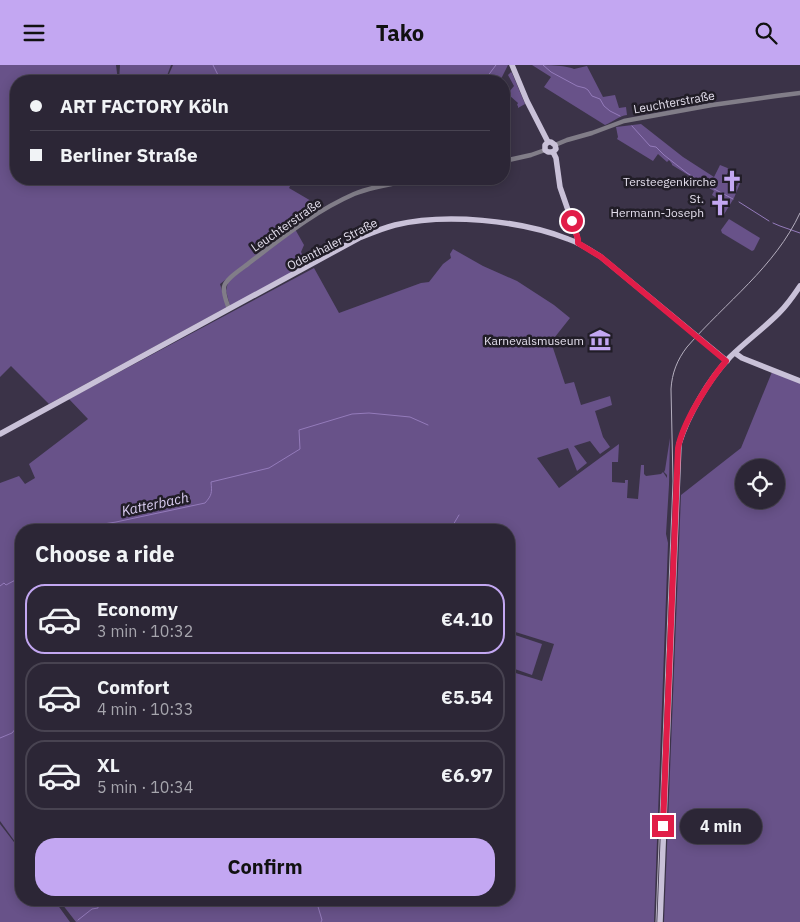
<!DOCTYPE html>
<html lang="en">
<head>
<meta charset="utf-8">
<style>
  :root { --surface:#2c2636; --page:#383242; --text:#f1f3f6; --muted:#a6a5ad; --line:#484351; --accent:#c3a7f2 }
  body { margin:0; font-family:"IBM Plex Sans",sans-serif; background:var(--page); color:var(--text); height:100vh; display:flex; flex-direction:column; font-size:19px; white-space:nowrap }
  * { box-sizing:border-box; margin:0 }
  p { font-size:16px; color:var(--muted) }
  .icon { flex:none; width:28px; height:28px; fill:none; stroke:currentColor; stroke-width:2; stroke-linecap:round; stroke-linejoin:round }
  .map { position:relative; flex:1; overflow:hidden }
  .side { position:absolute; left:15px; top:459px; width:500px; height:382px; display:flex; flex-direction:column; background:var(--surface); border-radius:20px; box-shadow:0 2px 12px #0003,0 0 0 1px var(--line) }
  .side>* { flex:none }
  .guide { position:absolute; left:10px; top:10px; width:500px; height:110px; border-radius:20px; box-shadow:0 2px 12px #0003,0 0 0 1px var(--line); display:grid; align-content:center; height:110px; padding:0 20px; background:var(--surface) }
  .fabs { position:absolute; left:735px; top:394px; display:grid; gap:10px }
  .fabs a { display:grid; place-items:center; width:50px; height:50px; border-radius:50%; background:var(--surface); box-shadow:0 2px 12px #0003,0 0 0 1px var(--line); font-size:25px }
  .end { position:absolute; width:22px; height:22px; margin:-11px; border:6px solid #e11d48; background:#fff; box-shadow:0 0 0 2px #fff }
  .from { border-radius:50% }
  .bubble { position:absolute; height:35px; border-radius:18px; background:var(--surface); box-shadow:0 2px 12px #0003,0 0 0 1px var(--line); font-size:16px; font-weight:700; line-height:35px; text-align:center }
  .guide b { display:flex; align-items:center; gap:18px; height:48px; font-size:19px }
  .guide b+b { border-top:1px solid var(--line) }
  .guide i { width:12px; height:12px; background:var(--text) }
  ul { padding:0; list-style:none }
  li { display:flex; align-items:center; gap:15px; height:70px; margin:0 10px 8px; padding:0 10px; border:2px solid var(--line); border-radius:20px }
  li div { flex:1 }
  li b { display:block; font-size:19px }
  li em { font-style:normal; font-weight:700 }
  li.on { border-color:var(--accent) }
  li>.icon { width:45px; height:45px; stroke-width:1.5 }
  h2 { padding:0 20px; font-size:22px; line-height:60px }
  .primary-button { display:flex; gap:10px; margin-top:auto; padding:10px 20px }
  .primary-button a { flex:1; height:58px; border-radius:20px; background:var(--accent); color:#111; font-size:20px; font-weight:700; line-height:58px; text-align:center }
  header { display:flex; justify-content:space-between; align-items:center; height:65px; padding:0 20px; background:var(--accent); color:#111; font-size:22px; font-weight:700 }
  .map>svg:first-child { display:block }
</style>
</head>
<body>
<header><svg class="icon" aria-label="menu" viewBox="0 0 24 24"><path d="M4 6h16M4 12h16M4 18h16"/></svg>Tako<svg class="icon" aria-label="search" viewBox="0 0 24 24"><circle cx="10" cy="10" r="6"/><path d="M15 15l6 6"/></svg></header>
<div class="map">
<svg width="800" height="857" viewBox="0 0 800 857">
  <rect width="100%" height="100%" fill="#3b3348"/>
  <g fill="#685289" fill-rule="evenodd">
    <polygon points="0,0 116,0 118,16 16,16 16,114 294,114 289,123 318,140 307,142 310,151 294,162 220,219 227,242 49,339 11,301 0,312"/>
    <polygon points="120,0 171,0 165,16 119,16"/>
    <polygon points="173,0 508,0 500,16 166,16"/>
    <path d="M532 0C543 0 566 0 574 4L587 1 603 32 615 30 619 43 626 42 627 50C619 51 613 57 605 60L544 22 551 12Z"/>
    <polygon points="511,7 512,8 525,39 518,43 518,41 517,40 518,38 509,30 511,28 509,27 514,21 508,10"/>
    <polygon points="641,59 683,92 714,112 720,100 730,104 727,109 728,110 726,116 737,121 739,115 741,116 734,133 723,151 719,149 726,139 712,130 714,126 672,100 672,99 669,95 667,97 658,89 653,96 617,74 618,72 616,62"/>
    <polygon points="729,154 760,173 754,185 752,186 722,168 721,165"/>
    <polygon points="295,164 304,180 301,187 307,199 230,241 226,226 228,217 242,205"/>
    <polygon points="453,184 483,201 517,216 554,240 570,253 551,277 565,319 574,317 581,340 610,331 612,340 595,346 603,372 610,382 600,389 590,376 574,381 587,398 577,406 568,383 537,393 559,423 619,379 618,397 612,397 612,417 625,418 625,415 628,415 627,433 638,434 641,400 644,400 644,409 646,411 661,409 663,407 667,413 667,410 664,407 665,405 670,373 669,420 666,469 668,478 654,857 76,857 59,835 509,835 509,606 542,616 554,579 509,565 509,465 21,465 21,785 0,756 0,418 19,411 25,419 35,413 29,399 88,354 69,334 314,203 339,248 421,218 429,217 443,199 451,193 450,189"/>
    <path d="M772 307 800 318V857H664L681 430 741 383ZM744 402H776V435H744Z"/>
    <polygon points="509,568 542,579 532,610 509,602"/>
    <polygon points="0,759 17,781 21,792 21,835 54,835 70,857 0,857"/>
  </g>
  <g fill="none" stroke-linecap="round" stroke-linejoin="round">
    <g stroke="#947bbb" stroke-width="1">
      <polyline points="213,0 220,14 224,16"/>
      <polyline points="543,0 551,7 577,21 585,23 588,25 592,31 600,34 604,41 610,46 620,51"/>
      <path d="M225 16C236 13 247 9 256 16"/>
      <polyline points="484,16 496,0"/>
      <polyline points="632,61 650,81 656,82 664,90 687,108 701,117 733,134"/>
      <polyline points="739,137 769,156"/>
      <polyline points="773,158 780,161 800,168"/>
      <path d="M80 465 91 461 116 457 205 438C212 430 212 428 211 417L269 403 300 384 299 365 352 349 369 348 410 352 428 360"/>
      <polyline points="450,465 459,450"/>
      <polyline points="0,521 4,518 6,520 21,512"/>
      <polyline points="0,673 12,668 21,657"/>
      <polyline points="316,835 322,855 321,857"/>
      <polyline points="78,855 92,844 98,843 98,835"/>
    </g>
    <g stroke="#817d88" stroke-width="4.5">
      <polyline points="555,80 567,75 592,68 624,56 712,40 776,31 800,28"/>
      <polyline points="504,96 531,90 545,85"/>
      <path d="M229 244C227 238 223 229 224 222 225 214 242 204 249 198 282 173 315 146 354 129 374 121 397 118 418 114"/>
    </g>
    <g stroke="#c9c1d8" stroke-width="5.5">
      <polyline points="512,0 527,36 548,77"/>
      <polyline points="548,77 545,80 545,85 548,87 553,87"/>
      <polyline points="548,77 551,77 555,80 556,84 553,87"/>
      <polyline points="553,87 556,93 560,122 577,171 578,178"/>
      <polyline points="735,288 742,293 800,316"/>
      <path d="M0 369 359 173C371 168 383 163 395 160 445 148 520 155 568 174 580 178 590 185 601 192L727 296"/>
      <path d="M660 857 679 379C688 350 709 314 730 292 745 277 763 264 779 248 787 240 794 230 800 221"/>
    </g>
    <path stroke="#b5afbf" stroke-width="1" d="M656 857 673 416 671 324C672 308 677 295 687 282 726 237 775 202 800 148"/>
  </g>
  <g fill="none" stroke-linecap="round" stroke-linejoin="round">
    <path stroke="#e11d48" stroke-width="6" d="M572 156 578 174V178L601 192 726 296C709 316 683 357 678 383L663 761"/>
  </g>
  <defs>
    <g id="church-bare" transform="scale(1.725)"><path d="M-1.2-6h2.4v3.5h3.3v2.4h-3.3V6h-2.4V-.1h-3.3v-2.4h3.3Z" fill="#c3a7f2" stroke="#211d27" stroke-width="2.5" paint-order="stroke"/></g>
    <g id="museum-bare" transform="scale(1.725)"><path d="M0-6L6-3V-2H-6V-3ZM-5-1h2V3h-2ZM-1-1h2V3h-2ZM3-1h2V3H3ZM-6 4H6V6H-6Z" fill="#c3a7f2" stroke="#211d27" stroke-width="2.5" paint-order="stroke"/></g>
  </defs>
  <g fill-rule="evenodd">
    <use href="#church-bare" x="732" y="116"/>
    <use href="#church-bare" x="720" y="140"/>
    <use href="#museum-bare" x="600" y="275"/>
  </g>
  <g text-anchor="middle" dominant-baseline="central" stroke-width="5" stroke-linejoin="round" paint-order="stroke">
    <g font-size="12" fill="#e4dfed" stroke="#211d27">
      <text transform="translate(674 37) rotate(-10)">Leuchterstraße</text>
      <text transform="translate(286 160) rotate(-35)">Leuchterstraße</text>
      <text transform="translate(332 179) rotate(-27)">Odenthaler Straße</text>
    </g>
    <g font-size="12" fill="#e4dfed" stroke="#211d27" text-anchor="end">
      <text x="716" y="116">Tersteegenkirche</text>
      <text x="704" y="133">St.<tspan x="704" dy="14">Hermann-Joseph</tspan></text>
      <text x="584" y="275">Karnevalsmuseum</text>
    </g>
    <g font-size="14" font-style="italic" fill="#dacdf1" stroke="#211d27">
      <text transform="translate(155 439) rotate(-12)">Katterbach</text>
    </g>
  </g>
</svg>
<div class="fabs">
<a><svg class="icon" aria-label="locate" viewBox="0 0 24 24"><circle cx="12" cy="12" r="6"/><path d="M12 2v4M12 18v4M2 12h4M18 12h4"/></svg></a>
</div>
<i class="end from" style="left:572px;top:156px"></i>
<i class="end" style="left:663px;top:761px"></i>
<div class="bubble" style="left:680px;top:744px;width:82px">4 min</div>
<div class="guide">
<b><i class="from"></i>ART FACTORY Köln</b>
<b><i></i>Berliner Straße</b>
</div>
<section class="side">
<h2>Choose a ride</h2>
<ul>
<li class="on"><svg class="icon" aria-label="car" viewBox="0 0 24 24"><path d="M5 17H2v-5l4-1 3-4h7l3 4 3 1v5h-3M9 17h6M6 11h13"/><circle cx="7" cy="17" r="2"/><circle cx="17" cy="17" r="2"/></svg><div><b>Economy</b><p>3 min · 10:32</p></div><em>€4.10</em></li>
<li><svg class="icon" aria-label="car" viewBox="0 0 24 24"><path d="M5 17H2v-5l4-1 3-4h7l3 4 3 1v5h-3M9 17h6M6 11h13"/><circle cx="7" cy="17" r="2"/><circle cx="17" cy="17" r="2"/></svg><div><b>Comfort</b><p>4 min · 10:33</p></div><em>€5.54</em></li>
<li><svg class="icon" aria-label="car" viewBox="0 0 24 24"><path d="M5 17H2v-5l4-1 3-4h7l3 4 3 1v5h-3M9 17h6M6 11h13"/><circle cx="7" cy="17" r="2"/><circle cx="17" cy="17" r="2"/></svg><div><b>XL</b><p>5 min · 10:34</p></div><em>€6.97</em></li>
</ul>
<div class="primary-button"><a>Confirm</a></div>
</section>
</div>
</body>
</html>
